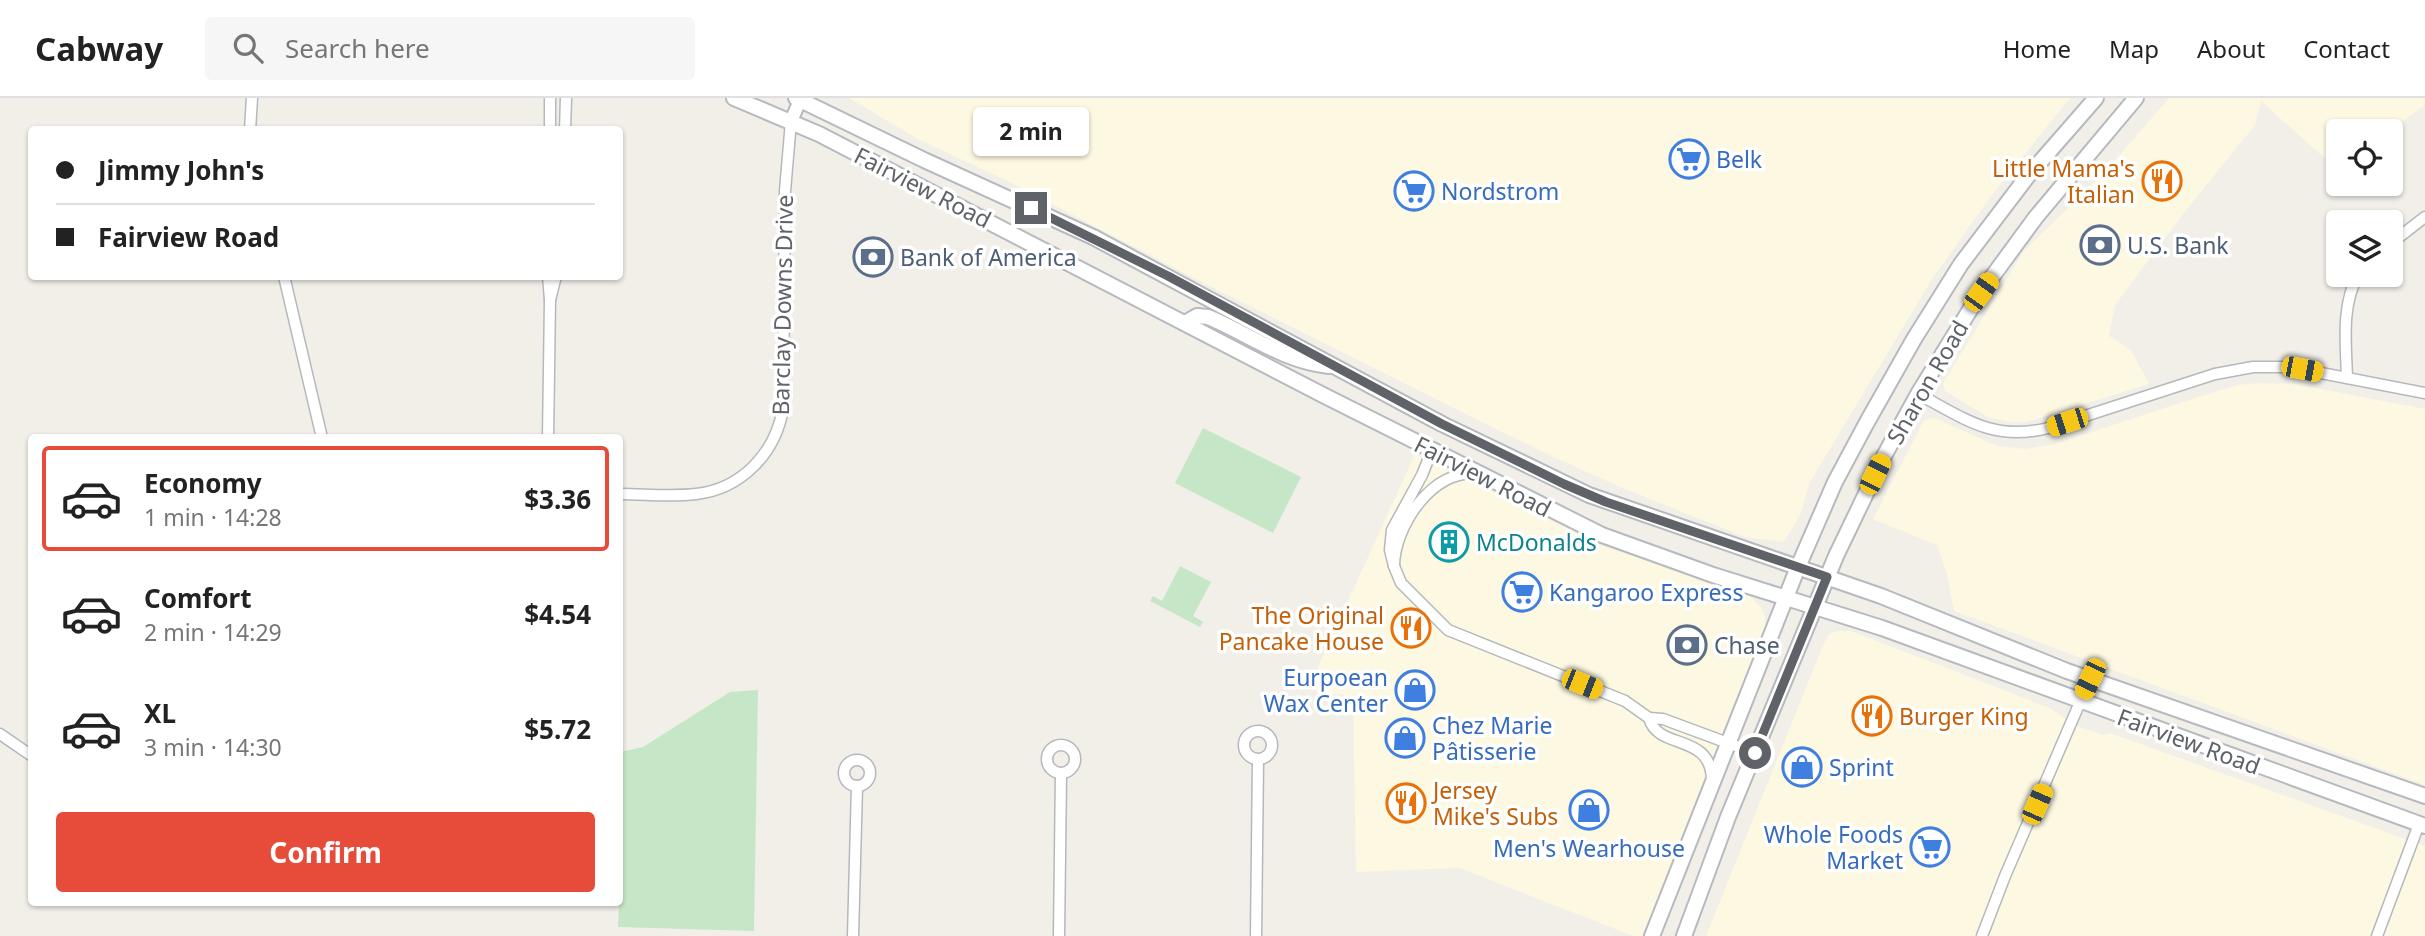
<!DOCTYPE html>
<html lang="en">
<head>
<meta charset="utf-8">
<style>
  :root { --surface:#fff; --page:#f6f6f6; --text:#222; --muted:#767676; --line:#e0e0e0; --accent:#e64c39 }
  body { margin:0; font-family:"Noto Sans",sans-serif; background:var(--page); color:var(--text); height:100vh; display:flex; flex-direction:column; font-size:26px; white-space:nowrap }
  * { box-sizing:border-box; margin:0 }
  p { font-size:23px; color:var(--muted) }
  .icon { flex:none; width:38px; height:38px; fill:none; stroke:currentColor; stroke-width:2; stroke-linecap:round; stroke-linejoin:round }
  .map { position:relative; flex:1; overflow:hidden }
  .drawer { position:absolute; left:28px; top:336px; width:595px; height:472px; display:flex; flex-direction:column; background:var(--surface); border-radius:7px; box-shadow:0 2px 5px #0004 }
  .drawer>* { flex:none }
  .hud { position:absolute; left:28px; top:28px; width:595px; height:154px; border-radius:7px; box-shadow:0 2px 5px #0004; display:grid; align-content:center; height:154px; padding:0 28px; background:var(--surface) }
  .fabs { position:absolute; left:2326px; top:21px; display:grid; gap:14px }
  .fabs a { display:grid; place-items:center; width:77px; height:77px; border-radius:7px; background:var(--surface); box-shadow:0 2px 5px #0004; font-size:35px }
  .end { position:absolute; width:32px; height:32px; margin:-16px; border:9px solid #5f6368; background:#fff; box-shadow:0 0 0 4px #fff }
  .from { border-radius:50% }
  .bubble { position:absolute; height:49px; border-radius:7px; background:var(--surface); box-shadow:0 2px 5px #0004; font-size:23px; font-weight:700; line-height:49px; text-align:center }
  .car { position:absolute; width:21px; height:42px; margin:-21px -10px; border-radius:9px; box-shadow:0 0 5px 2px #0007; background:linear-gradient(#f5c518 24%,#345 0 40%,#f5c518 0 76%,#345 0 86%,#f5c518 0) }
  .hud b { display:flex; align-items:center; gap:24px; height:66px; font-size:26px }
  .hud b+b { border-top:2px solid var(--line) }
  .hud i { width:18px; height:18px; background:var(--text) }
  ul { padding:12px 0 0; list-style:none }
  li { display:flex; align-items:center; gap:21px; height:105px; margin:0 14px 10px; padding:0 14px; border:4px solid transparent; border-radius:7px }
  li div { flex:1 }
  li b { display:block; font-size:26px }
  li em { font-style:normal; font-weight:700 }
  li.selected { border-color:var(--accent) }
  li>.icon { width:63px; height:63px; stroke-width:1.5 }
  .button { display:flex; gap:14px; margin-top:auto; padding:14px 28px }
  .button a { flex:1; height:80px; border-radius:7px; background:var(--accent); color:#fff; font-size:28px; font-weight:700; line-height:80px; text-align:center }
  header { display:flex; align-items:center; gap:42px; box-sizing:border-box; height:98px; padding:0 35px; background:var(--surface); border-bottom:2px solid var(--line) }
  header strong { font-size:33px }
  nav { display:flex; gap:38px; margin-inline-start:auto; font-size:24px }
  .search { width:490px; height:63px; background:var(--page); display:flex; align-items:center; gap:18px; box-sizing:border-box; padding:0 24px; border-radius:7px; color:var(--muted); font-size:26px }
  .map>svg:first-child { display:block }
</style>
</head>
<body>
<header>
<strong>Cabway</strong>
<div class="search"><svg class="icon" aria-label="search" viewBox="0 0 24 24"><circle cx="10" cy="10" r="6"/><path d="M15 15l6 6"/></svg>Search here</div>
<nav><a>Home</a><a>Map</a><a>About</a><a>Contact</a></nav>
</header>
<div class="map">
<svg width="2425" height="838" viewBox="0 0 2425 838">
  <rect width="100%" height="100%" fill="#f1efe8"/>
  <g fill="#fdf8e1">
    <polygon points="849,0 2070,0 1991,98 1932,181 1810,384 1801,415 1784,444 1745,439 1618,388 1545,355 1184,175 1010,84 918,41"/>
    <polygon points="2169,0 2425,0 2425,7 2389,33 2338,33 2338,60 2329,64 2261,3 2255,27 2183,116 2115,207 2109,238 2131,252 2149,286 2027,324 2009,324 1988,319 1945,293 1943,285 2024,153 2103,76"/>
    <polygon points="2259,285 2295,286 2425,311 2425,687 1954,513 1947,476 1937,447 1873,421 1923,324 1929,321 1935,320 1997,348 2025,351 2055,346 2189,302 2237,287"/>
    <polygon points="1415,356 1601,447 1751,499 1761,509 1765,518 1765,532 1645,838 1633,838 1460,770 1356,774 1353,598 1316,594 1318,569"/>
    <polygon points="1837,533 1851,533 2050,610 2074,627 2103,637 2110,635 2425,748 2425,838 1706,838 1822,550 1829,536"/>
  </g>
  <g fill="#c6e7c7">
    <polygon points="1203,330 1301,379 1273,435 1175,385"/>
    <polygon points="1180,468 1211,484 1193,518 1203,524 1200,529 1150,503 1153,498 1162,503"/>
    <polygon points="758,592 754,833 618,829 623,716 620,715 620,654 643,649 730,594"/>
  </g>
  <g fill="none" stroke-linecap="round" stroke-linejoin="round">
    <g stroke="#b5b8bc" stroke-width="13">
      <g id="minor">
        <polyline points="250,32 252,0"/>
        <polyline points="550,32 550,0"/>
        <polyline points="565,32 566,0"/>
        <polyline points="2390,146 2425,119"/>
        <polyline points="284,178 322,340"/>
        <polyline points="548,178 550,202 556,178"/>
        <path d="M2347 280C2346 245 2341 208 2358 177"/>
        <path d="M1918 296C1964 320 1993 344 2048 330L2215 276 2253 269H2290L2425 295"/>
        <polyline points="548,340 550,202"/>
        <path d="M1432 352 1422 377 1392 432 1390 452 1394 468C1394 429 1433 369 1478 376"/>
        <path d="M620 396C644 396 671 399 696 396 741 391 775 356 783 311L785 93 791 23"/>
        <polyline points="1394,468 1401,485 1448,532 1625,603 1649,620"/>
        <circle cx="1258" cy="647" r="14"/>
        <polyline points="0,636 32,658"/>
        <circle cx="1061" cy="661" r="14"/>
        <circle cx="857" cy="675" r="13"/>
        <path d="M1712 682C1711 634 1658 653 1649 620L1663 621 1755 655"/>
        <polyline points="853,838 857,688"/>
        <polyline points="1059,838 1061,675"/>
        <polyline points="1256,838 1258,661"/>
        <polyline points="1982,838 2005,778 2090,581"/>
        <polyline points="2377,838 2419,726"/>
      </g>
    </g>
    <g stroke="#b5b8bc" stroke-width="16">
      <polyline id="tertiary" points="791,23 801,0"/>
    </g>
    <g stroke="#b6babf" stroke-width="18">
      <g id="secondary">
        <polyline points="734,0 819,36 1323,297 1602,437 1713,477 1882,530 2425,728"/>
        <polyline points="796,0 924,62 1093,139 1442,326 1589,397 1881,498 2067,573 2425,698"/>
        <path d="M1185 225 1197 218 1208 219C1249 236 1283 263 1329 268"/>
        <polyline points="1652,838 1798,469 1835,384 1866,326 1914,241 1961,166 2027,79 2096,0"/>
        <polyline points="1684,838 1728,719 1836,458 1884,358 1918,296 1981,194 2036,119 2136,0"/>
      </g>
    </g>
    <use href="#minor" stroke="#fff" stroke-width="10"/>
    <use href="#tertiary" stroke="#fff" stroke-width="12"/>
    <use href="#secondary" stroke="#fff" stroke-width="14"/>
  </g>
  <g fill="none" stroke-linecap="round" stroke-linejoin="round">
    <polyline stroke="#5f6368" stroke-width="9" points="1031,110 1168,178 1442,326 1564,386 1606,404 1827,479 1755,655"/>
  </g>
  <defs>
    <g id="supermarket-ring" transform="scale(2.0125)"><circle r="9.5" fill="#fff" stroke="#3f7fe0" stroke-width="1.5"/><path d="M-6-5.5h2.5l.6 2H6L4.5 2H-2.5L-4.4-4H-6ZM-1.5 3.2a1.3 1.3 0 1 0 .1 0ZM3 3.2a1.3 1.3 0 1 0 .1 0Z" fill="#3f7fe0"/></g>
    <g id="restaurant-ring" transform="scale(2.0125)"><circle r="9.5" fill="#fff" stroke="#e8710a" stroke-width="1.5"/><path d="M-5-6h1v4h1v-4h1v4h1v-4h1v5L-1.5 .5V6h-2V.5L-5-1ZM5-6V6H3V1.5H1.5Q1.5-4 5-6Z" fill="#e8710a"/></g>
    <g id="bank-ring" transform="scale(2.0125)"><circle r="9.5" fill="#fff" stroke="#5c6f8a" stroke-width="1.5"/><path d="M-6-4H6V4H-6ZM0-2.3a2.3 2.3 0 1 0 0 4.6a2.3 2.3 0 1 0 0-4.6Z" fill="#5c6f8a"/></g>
    <g id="building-ring" transform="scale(2.0125)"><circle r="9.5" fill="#fff" stroke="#0f9aa8" stroke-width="1.5"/><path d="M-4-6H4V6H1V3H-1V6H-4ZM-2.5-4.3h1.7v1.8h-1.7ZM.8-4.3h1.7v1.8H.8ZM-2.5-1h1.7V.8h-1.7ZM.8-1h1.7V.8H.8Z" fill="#0f9aa8"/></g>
    <g id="shop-ring" transform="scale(2.0125)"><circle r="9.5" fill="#fff" stroke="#3f7fe0" stroke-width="1.5"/><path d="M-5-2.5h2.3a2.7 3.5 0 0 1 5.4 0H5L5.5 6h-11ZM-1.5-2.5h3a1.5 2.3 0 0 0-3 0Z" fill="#3f7fe0"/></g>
  </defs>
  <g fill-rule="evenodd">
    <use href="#supermarket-ring" x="1689" y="61"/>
    <use href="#restaurant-ring" x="2162" y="83"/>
    <use href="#supermarket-ring" x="1414" y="93"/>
    <use href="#bank-ring" x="2100" y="147"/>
    <use href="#bank-ring" x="873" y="159"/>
    <use href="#building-ring" x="1449" y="444"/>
    <use href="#supermarket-ring" x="1522" y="494"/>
    <use href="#restaurant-ring" x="1411" y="530"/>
    <use href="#bank-ring" x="1687" y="547"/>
    <use href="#shop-ring" x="1415" y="592"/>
    <use href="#restaurant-ring" x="1872" y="618"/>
    <use href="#shop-ring" x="1405" y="640"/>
    <use href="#shop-ring" x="1802" y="669"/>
    <use href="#restaurant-ring" x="1406" y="705"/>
    <use href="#shop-ring" x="1589" y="712"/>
    <use href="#supermarket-ring" x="1930" y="749"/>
  </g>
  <g text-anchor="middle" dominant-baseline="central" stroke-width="7" stroke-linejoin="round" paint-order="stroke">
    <g font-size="23" fill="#366cbe" stroke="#fff" text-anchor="start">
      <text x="1716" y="61">Belk</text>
      <text x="1441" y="93">Nordstrom</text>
      <text x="1549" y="494">Kangaroo Express</text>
      <text x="1388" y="579" text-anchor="end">Eurpoean<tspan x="1388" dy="26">Wax Center</tspan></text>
      <text x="1432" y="627">Chez Marie<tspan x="1432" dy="26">Pâtisserie</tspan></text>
      <text x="1829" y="669">Sprint</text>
      <text x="1903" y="736" text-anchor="end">Whole Foods<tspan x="1903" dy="26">Market</tspan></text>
      <text x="1589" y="750" text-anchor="middle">Men's Wearhouse</text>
    </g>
    <g font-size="23" fill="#c56008" stroke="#fff" text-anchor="end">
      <text x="2135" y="70">Little Mama's<tspan x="2135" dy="26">Italian</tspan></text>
      <text x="1384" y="517">The Original<tspan x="1384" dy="26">Pancake House</tspan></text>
      <text x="1899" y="618" text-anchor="start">Burger King</text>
      <text x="1433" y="692" text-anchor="start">Jersey<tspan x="1433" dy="26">Mike's Subs</tspan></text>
    </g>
    <g font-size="23" fill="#5f6368" stroke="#fff">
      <text transform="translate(923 89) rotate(27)">Fairview Road</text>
      <text transform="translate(782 207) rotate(-89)">Barclay Downs Drive</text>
      <text transform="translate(1927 284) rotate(-60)">Sharon Road</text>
      <text transform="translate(1483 378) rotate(27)">Fairview Road</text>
      <text transform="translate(2189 643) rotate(20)">Fairview Road</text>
    </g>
    <g font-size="23" fill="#4e5e75" stroke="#fff" text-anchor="start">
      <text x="2127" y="147">U.S. Bank</text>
      <text x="900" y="159">Bank of America</text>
      <text x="1714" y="547">Chase</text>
    </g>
    <g font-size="23" fill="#0d838f" stroke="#fff" text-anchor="start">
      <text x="1476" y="444">McDonalds</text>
    </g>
  </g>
</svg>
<div class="fabs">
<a><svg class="icon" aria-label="locate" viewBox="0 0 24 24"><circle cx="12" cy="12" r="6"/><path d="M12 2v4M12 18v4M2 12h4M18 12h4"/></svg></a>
<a><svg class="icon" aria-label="layers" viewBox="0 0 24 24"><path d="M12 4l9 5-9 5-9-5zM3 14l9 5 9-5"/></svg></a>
</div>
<i class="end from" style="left:1755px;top:655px"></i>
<i class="end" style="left:1031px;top:110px"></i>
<div class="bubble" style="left:973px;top:9px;width:116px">2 min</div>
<i class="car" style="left:1981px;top:194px;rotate:36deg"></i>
<i class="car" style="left:2302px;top:271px;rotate:101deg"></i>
<i class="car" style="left:2067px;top:324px;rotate:252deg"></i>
<i class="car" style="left:1875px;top:376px;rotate:26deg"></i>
<i class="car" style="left:2090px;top:581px;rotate:205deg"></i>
<i class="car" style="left:1582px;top:586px;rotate:112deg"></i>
<i class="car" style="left:2037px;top:706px;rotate:24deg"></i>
<div class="hud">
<b><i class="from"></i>Jimmy John's</b>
<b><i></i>Fairview Road</b>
</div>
<section class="drawer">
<ul>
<li class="selected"><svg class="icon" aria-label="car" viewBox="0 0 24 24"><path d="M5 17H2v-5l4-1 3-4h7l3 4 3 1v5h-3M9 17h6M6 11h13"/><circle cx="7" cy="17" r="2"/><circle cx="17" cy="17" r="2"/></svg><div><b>Economy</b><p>1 min · 14:28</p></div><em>$3.36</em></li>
<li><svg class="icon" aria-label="car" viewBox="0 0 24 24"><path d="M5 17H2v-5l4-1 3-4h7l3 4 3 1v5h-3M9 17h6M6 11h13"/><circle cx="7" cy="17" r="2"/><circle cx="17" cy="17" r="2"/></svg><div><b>Comfort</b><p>2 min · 14:29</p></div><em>$4.54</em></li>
<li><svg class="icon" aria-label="car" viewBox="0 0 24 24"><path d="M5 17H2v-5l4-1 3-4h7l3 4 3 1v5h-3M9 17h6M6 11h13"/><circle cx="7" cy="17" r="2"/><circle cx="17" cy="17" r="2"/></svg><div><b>XL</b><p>3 min · 14:30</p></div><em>$5.72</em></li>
</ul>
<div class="button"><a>Confirm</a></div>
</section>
</div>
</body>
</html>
